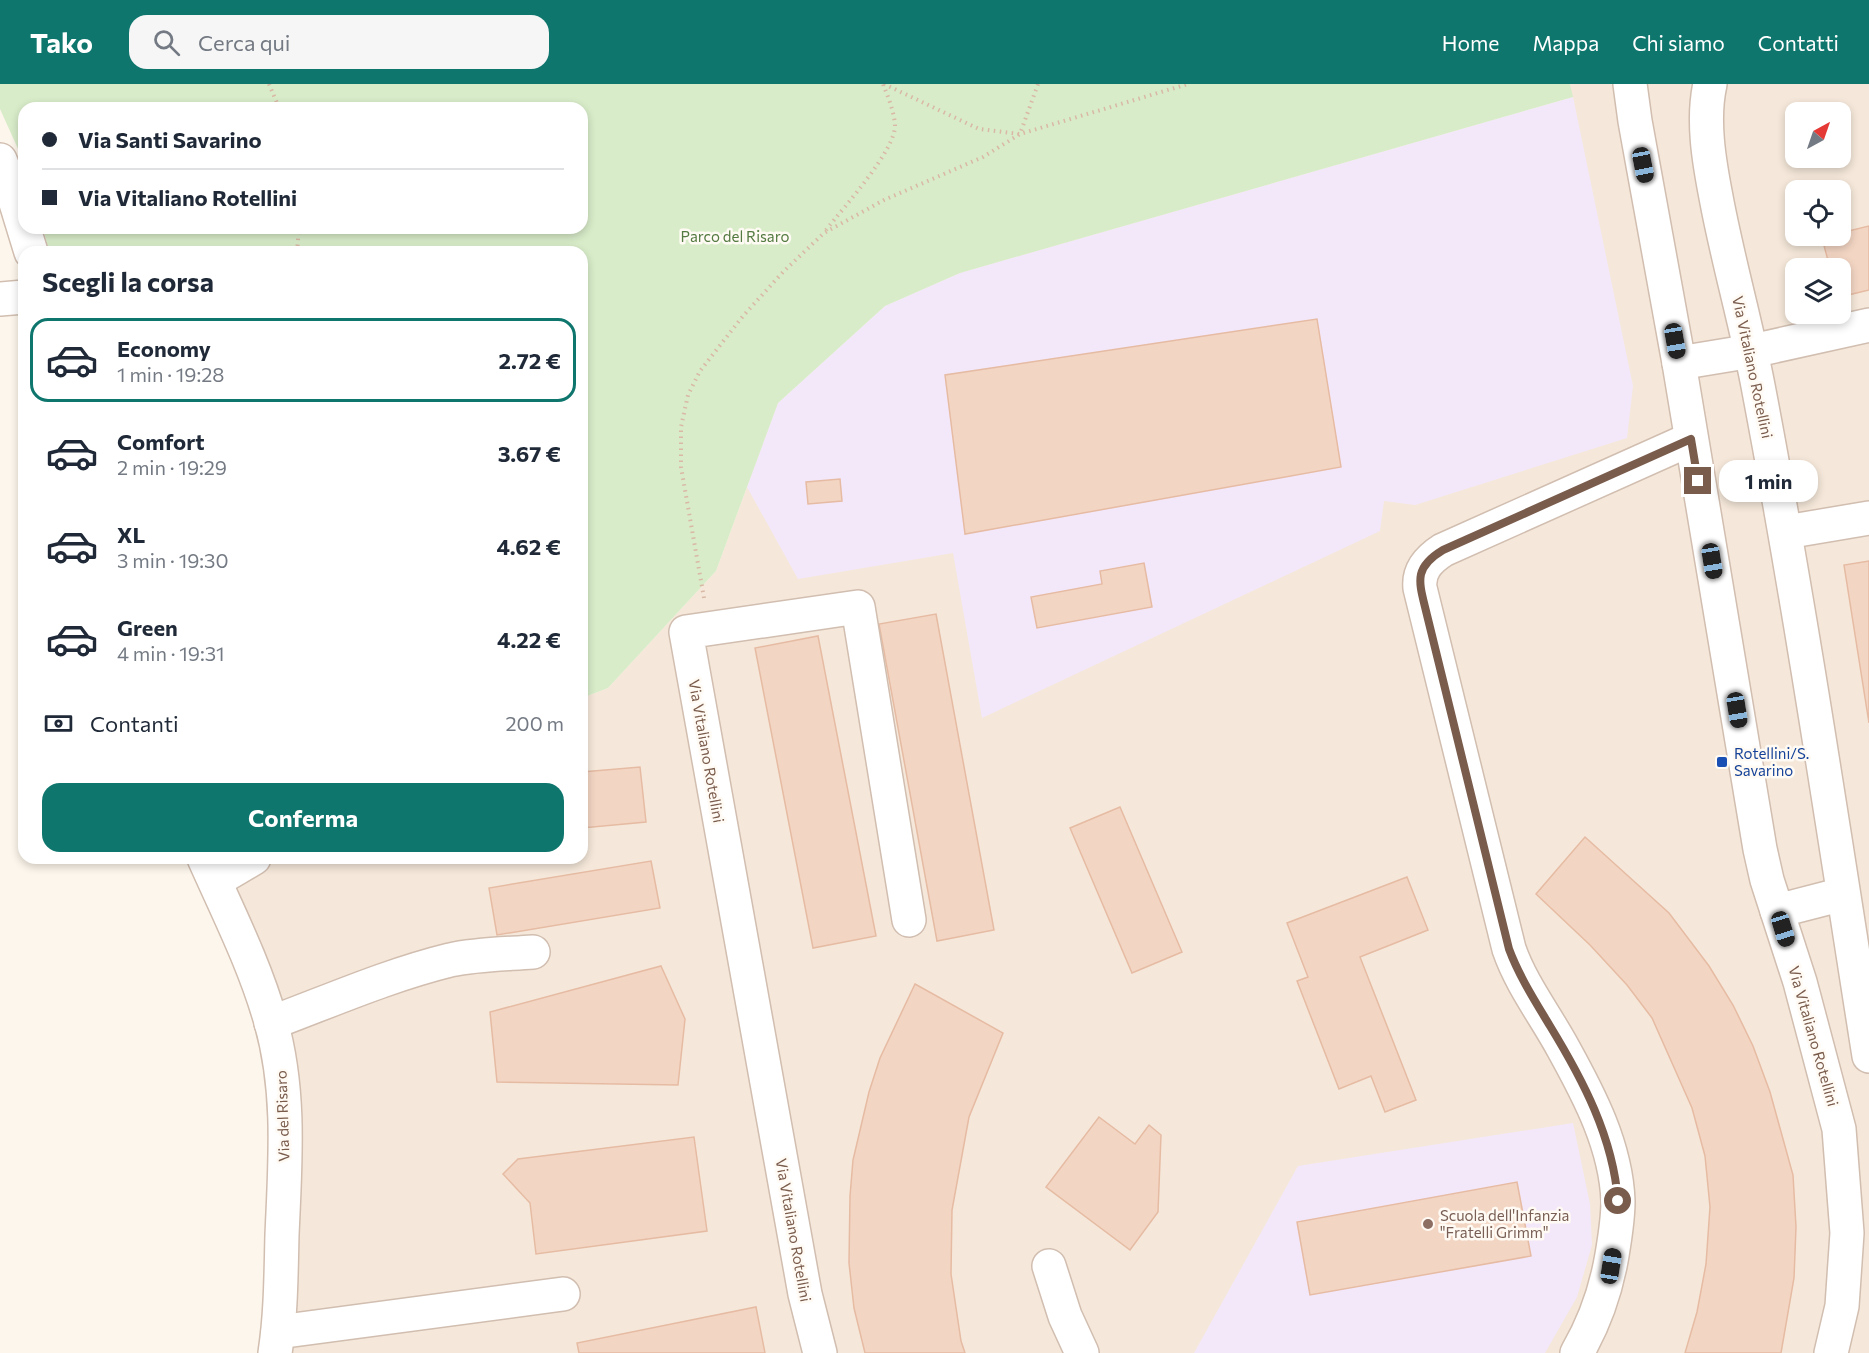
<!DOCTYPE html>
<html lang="it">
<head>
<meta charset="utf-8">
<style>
  :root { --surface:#fff; --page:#f6f6f7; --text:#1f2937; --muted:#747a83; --line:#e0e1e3; --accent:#0f766e }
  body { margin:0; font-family:Commissioner,sans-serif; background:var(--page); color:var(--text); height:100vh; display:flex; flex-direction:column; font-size:22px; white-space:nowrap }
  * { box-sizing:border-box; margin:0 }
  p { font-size:20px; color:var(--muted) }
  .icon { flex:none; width:33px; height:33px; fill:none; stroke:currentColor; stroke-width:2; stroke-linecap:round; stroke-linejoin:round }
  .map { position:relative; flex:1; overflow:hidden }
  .side { position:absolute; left:18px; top:162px; width:570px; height:618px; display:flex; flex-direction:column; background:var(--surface); border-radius:18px; box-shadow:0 3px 9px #0003 }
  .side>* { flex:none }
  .banner { position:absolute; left:18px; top:18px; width:570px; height:132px; border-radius:18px; box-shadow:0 3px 9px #0003; display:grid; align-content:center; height:132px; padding:0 24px; background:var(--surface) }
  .needle { width:39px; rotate:40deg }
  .buttons { position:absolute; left:1785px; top:18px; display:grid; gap:12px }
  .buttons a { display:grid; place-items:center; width:66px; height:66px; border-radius:12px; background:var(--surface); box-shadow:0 3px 9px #0003; font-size:30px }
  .end { position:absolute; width:27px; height:27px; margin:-14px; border:8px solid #7a5c4d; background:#fff; box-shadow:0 0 0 3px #fff }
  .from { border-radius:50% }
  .bubble { position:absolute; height:42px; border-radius:18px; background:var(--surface); box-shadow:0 3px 9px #0003; font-size:20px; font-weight:700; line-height:42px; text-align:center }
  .car { position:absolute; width:18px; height:36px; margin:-18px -9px; border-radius:8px; box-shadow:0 0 4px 2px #0007; background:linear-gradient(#222 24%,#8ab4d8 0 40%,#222 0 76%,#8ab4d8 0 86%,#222 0) }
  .banner b { display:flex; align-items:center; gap:21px; height:57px; font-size:22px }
  .banner b+b { border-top:2px solid var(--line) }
  .banner i { width:15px; height:15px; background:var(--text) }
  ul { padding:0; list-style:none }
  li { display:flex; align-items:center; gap:18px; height:84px; margin:0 12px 9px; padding:0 12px; border:3px solid transparent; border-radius:18px }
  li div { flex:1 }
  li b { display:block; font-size:22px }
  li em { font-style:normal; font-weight:700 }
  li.selected { border-color:var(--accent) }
  li>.icon { width:54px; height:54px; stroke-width:1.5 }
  h2 { padding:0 24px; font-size:27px; line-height:72px }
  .pay { display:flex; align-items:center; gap:15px; height:66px; padding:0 24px; font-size:22px }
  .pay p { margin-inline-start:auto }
  .primary-button { display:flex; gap:12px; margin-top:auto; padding:12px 24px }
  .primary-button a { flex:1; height:69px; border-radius:18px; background:var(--accent); color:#fff; font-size:24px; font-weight:700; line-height:69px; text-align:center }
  header { display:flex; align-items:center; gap:36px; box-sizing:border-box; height:84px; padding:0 30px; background:var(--accent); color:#fff }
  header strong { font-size:28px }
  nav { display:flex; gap:33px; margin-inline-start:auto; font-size:21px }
  .search { width:420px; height:54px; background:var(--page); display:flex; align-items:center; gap:15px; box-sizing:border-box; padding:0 21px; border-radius:18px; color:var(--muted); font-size:22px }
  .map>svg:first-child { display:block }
</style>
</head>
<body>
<header>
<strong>Tako</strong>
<div class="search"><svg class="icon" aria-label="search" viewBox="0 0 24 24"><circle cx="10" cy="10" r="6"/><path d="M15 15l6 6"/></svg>Cerca qui</div>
<nav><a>Home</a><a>Mappa</a><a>Chi siamo</a><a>Contatti</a></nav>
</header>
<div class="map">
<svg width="1869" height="1269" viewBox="0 0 1869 1269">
  <rect width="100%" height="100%" fill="#fdf6ec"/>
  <path fill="#f5e8da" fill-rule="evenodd" d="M1570 0H1869V1269H276L285 1017 203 774H582V614L608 604 716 487 778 319 960 189 1572 14ZM1796 28H1840V74H1796ZM1796 106H1840V152H1796ZM1796 184H1840V230H1796Z"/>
  <g fill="#f3e8fa">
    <polygon points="1573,13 1633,302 1627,354 1415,421 1384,417 1380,447 982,634 953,469 798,495 747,403 778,319 885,222 960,189"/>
    <polygon points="1573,1039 1590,1120 1592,1161 1577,1213 1545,1269 1194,1269 1298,1082"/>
  </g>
  <polygon fill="#d8ecc9" points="0,0 1570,0 1573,13 960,189 885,222 778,319 716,487 608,604 582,614 582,168 49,168 43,144 582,144 582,24 24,24 24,78 0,25"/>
  <g fill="#f3d5c3" stroke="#e6bba3" stroke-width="1.5">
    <polygon points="1869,142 1869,206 1840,213 1840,184 1830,184 1822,154 1840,152 1840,149"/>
    <polygon points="1317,235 1341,383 965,450 945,291"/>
    <polygon points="840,395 842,417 808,420 806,398"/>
    <polygon points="1869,477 1869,639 1844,481"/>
    <polygon points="1144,479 1152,523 1037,544 1031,513 1102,500 1100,487"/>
    <polygon points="936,530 994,846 937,857 879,540"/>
    <polygon points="818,552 876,852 813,864 755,564"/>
    <polygon points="640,683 646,738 582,744 582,688"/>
    <polygon points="1120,723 1182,868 1132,889 1070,744"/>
    <polygon points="1585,753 1669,829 1709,882 1733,921 1753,962 1770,1008 1793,1091 1796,1143 1794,1194 1781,1269 1685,1269 1697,1228 1706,1180 1710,1123 1705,1072 1692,1024 1652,934 1627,901 1590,861 1536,810"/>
    <polygon points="651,777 660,824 497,851 489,804"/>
    <polygon points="1407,793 1428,846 1360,873 1416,1016 1385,1028 1371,992 1339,1005 1297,897 1308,893 1287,839"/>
    <polygon points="661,882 685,935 678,1001 497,998 490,928"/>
    <polygon points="915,900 1003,949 969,1033 952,1126 951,1190 961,1257 965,1269 865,1269 854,1224 849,1179 850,1112 853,1076 869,1008 880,974"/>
    <polygon points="1099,1033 1135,1060 1149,1041 1161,1051 1158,1128 1130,1166 1046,1103"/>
    <polygon points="694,1053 707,1147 536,1170 530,1119 503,1090 518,1075"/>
    <polygon points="1517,1098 1531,1172 1310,1211 1297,1138"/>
    <polygon points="756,1223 765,1269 579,1269 577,1259"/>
  </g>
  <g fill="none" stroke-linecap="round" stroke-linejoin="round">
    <g stroke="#d1beb0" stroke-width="36">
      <g id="minor">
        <polyline points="1630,0 1635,37 1679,279 1760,765 1767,796 1800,898 1839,1045 1847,1149 1842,1222 1831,1269"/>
        <path d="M1710 0C1702 36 1709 77 1716 113 1728 178 1747 242 1759 307 1801 528 1834 750 1869 972"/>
        <polyline points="0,76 12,106 31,168"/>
        <polyline points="0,215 24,213"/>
        <polyline points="1679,279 1752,267 1869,241"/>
        <polyline points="1786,448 1869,434"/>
        <path d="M204 774C228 828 255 881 271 938 291 1008 285 1080 282 1151 281 1190 281 1230 275 1269"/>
        <polyline points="215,797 254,774"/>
        <polyline points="1777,827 1843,810"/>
        <path d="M271 939C330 917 389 891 450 876 477 870 506 870 533 868"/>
        <polyline points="1049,1182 1065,1232 1082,1269"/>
        <polyline points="278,1248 563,1210"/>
        <polyline points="820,1269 805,1210 686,548 858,523 909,836"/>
        <path d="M1577 1269C1595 1238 1606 1207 1612 1171 1615 1153 1618 1136 1618 1117 1616 1062 1589 1011 1563 964 1545 931 1521 900 1509 865L1420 504C1418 486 1429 475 1443 466L1691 355"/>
      </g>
    </g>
    <g stroke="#d9b8a5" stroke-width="4" stroke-dasharray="1.5 4.5" stroke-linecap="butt">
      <polyline points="269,0 279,24"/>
      <polyline points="884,0 979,45 1020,50 1188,0"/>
      <path d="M826 146C843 124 896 66 895 41 894 27 888 13 883 0"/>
      <polyline points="297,168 299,144"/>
      <polyline points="704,514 681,383 681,343 688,311 700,287 743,232 783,188 824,149 884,116 983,73 1020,50 1038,0"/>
    </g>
    <use href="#minor" stroke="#fff" stroke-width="33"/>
  </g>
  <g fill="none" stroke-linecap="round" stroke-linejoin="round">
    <path stroke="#7a5c4d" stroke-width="8" d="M1618 1117C1613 1053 1583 996 1550 942 1535 917 1519 892 1509 865L1426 527C1419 498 1413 484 1443 466L1691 355 1698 397"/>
  </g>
  <rect fill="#1a4fb4" stroke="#fffaf3" stroke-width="2" x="1716" y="672" width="12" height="12" rx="3"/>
  <circle fill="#8d6e63" stroke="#fffaf3" stroke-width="2" cx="1428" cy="1140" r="6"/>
  <g text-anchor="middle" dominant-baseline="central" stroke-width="5" stroke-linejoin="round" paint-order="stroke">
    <g font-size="15" fill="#537a41" stroke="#fffaf3">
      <text x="735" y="152">Parco del Risaro</text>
    </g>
    <g font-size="15" fill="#7a5c4d" stroke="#fffaf3">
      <text transform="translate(1753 283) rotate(78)">Via Vitaliano Rotellini</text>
      <text transform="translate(707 667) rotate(80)">Via Vitaliano Rotellini</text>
      <text transform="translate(1814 952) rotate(74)">Via Vitaliano Rotellini</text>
      <text transform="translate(282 1032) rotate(-92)">Via del Risaro</text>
      <text transform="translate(794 1146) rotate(80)">Via Vitaliano Rotellini</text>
    </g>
    <g font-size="15" fill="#164399" stroke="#fffaf3" text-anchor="start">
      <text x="1734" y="669">Rotellini/S.<tspan x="1734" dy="17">Savarino</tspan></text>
    </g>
    <g font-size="15" fill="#785e54" stroke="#fffaf3" text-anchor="start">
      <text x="1440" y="1131">Scuola dell'Infanzia<tspan x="1440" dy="17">"Fratelli Grimm"</tspan></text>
    </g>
  </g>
</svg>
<div class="buttons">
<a><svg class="needle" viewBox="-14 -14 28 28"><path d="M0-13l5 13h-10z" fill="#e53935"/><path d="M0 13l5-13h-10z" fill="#747a83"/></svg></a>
<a><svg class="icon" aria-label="locate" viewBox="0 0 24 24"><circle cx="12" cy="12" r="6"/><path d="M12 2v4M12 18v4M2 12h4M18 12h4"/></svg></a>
<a><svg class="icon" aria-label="layers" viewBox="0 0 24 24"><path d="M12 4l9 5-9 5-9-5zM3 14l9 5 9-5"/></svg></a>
</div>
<i class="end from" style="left:1618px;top:1117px"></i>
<i class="end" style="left:1698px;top:397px"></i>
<div class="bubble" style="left:1719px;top:376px;width:99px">1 min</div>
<i class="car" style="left:1643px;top:81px;rotate:169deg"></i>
<i class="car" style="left:1675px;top:257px;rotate:170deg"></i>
<i class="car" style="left:1712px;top:477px;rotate:171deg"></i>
<i class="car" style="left:1737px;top:626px;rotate:171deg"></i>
<i class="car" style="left:1783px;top:845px;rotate:163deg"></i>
<i class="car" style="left:1611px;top:1182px;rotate:9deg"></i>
<div class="banner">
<b><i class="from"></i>Via Santi Savarino</b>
<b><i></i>Via Vitaliano Rotellini</b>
</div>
<section class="side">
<h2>Scegli la corsa</h2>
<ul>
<li class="selected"><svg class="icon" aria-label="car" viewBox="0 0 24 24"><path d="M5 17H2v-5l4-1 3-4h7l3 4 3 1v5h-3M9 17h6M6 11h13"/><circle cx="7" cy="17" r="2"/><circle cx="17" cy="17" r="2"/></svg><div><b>Economy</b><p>1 min · 19:28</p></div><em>2.72 €</em></li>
<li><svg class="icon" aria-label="car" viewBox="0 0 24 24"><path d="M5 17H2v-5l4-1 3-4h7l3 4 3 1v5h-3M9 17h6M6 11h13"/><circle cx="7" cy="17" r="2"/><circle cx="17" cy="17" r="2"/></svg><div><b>Comfort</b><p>2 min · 19:29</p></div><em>3.67 €</em></li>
<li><svg class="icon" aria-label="car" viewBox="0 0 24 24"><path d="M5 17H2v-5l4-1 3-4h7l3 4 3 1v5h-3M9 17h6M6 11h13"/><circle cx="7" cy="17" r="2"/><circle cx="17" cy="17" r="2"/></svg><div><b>XL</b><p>3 min · 19:30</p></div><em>4.62 €</em></li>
<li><svg class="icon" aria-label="car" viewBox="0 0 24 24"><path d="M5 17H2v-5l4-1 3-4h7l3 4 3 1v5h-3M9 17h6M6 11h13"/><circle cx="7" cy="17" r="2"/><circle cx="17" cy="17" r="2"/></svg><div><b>Green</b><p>4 min · 19:31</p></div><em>4.22 €</em></li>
</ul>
<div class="pay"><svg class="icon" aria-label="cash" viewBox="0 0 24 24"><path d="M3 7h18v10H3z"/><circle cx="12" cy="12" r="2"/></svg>Contanti<p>200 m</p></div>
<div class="primary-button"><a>Conferma</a></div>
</section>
</div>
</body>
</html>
